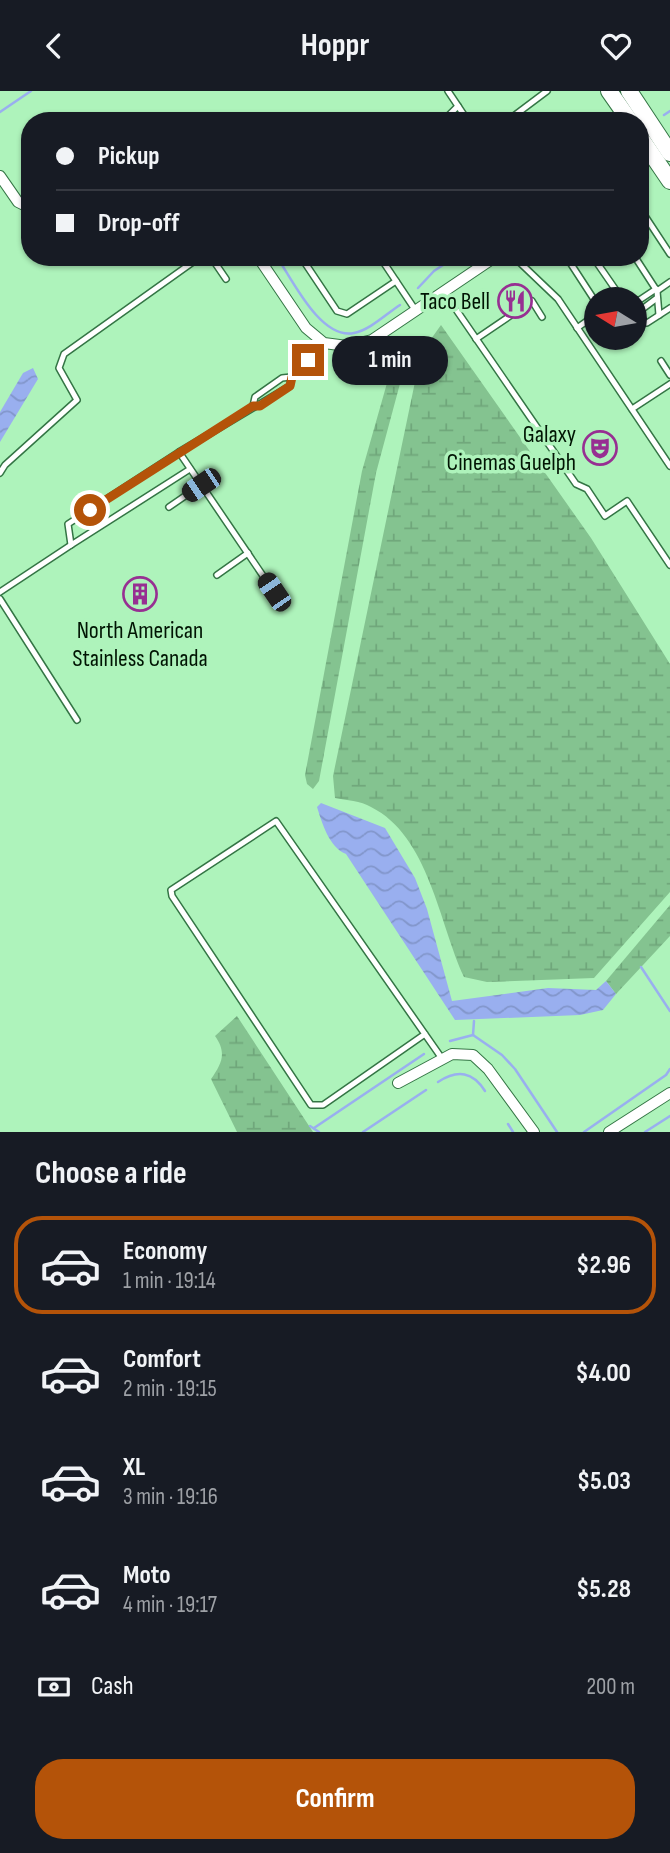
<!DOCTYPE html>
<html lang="en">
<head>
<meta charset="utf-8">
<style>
  :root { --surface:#171b24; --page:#242831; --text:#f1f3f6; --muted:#9ea1a6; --line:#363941; --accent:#b45309 }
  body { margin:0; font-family:"Sofia Sans Condensed",sans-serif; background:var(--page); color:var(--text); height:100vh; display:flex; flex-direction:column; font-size:26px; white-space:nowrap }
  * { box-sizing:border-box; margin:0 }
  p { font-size:23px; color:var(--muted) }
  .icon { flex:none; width:38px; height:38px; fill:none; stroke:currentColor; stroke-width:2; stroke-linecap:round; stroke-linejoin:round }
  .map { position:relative; height:1041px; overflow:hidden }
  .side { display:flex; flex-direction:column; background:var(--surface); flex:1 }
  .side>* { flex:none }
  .guide { position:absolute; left:21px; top:21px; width:628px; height:154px; border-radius:28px; box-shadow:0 2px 5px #0004; display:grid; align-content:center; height:154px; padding:0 35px; background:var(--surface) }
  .needle { width:46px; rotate:281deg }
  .controls { position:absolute; left:584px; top:196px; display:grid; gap:14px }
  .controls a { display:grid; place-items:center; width:63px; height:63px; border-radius:50%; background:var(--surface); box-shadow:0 2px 5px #0004; font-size:35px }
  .end { position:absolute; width:32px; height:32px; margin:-16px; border:9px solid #b45309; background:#fff; box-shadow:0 0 0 4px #fff }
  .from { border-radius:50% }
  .bubble { position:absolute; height:49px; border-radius:24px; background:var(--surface); box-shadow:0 2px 5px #0004; font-size:23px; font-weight:700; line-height:49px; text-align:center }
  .car { position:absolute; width:21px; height:42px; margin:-21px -10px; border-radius:9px; box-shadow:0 0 5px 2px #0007; background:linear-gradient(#222 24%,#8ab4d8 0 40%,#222 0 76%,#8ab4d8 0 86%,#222 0) }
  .guide b { display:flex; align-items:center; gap:24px; height:66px; font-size:26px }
  .guide b+b { border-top:2px solid var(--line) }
  .guide i { width:18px; height:18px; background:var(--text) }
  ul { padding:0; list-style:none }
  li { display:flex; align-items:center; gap:21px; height:98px; margin:0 14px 10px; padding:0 21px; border:4px solid transparent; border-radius:28px }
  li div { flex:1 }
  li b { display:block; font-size:26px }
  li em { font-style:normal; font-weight:700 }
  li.active { border-color:var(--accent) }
  li>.icon { width:63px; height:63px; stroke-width:1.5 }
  h2 { padding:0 35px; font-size:32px; line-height:84px }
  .pay { display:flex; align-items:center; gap:18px; height:77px; padding:0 35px; font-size:26px }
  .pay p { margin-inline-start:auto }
  .cta { display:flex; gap:14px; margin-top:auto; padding:14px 35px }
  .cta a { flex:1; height:80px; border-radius:28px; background:var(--accent); color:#fff; font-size:28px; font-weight:700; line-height:80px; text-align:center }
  header { display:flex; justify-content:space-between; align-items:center; height:91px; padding:0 35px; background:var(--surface); font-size:32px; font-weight:700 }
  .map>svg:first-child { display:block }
</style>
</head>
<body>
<header><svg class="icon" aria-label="back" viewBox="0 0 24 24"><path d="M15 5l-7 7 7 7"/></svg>Hoppr<svg class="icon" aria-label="heart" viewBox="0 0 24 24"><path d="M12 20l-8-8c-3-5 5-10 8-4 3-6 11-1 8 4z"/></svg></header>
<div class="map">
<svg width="670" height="1041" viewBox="0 0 670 1041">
  <defs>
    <pattern id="wetland-marsh" width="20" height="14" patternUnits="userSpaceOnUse" patternTransform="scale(1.75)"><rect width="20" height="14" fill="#84c390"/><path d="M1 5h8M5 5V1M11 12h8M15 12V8" fill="none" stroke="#70a77b"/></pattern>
    <pattern id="water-waves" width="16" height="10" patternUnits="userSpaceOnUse" patternTransform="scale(1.75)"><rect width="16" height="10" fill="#99afef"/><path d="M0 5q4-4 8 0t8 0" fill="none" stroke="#8296cb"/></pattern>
  </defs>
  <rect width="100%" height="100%" fill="#aef3bb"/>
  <g fill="url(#wetland-marsh)">
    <path d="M441 234 591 447 670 573V801L594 887 487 891 464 886C439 832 429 745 371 716 361 710 346 709 335 707L333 685 421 262Z"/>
    <polygon points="400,270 405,274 376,382 319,690 313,698 307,693 305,684 362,380 391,278"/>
    <polygon points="670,814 670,845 616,903 606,890"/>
    <path d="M237 925 313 1041H237L211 988C222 972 227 962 215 945Z"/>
  </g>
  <g fill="url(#water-waves)">
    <polygon points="33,277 38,288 0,351 0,321 23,282"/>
    <path d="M321 712 385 737 415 787 427 818 452 910 548 897 596 899 606 890 616 903 603 919 580 924 455 929 346 763C329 756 322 732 317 716Z"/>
  </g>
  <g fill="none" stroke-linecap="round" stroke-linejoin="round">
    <g stroke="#99afef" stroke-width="2.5">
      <polyline points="0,21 31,0"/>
      <polyline points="664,24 670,20"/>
      <path d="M277 166C293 190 321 249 354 242 370 239 386 223 400 214"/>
      <polyline points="418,197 434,180 455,166"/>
      <polyline points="641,876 670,920"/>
      <polyline points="473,944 474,930"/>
      <polyline points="450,950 473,944 502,964 515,978 557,1041"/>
      <path d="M438 991C458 978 473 981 485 1000"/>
      <polyline points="508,1033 513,1041"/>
      <polyline points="310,1035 319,1041"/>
      <polyline points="314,1037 424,963"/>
      <polyline points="363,1041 426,999"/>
      <polyline points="584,1041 666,984 670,978"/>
      <polyline points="645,1041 670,1025"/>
    </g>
    <g stroke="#347545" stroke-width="8">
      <g id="service">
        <polyline points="448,0 468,30"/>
        <polyline points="443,30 458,15"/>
        <polyline points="507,30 547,0"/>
        <polyline points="640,125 645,125 670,163"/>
        <polyline points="211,166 226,188"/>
        <polyline points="301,166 337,220 347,223 396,190"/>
        <polyline points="380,166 416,220"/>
        <polyline points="514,166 558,208 670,375"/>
        <polyline points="570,166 571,173 597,213"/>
        <polyline points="593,166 622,208"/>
        <polyline points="635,166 657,200 659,224"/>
        <polyline points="657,200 670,191"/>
        <polyline points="444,201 576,393 587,398 605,425 627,410 670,474"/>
        <polyline points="657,207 637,222 639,230 647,232 670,217"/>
        <polyline points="635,212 656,198"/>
        <polyline points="577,237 597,223"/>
        <polyline points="476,248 532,210 542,226"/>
        <polyline points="661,270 670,284"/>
        <polyline points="253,315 255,306 282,287 291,286"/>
        <polyline points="632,318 670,293"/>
        <polyline points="179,361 68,433 71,454 190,378"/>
        <polyline points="0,382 5,374 77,309 59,277 64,263 200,166"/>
        <polyline points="169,416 201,394"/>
        <polyline points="217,484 248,462"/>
        <polyline points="0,501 71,454"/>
        <polyline points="274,501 179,361 290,295 291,286 324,252"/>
        <polyline points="0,508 77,629"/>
        <polyline points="425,943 323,1014 311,1014 172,805 171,799 276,730 443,969"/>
      </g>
    </g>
    <g stroke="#347545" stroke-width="12">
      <g id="minor">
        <polyline points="0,85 18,111 30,117"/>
        <polyline points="258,166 306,237 324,252 347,255 372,249 495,166"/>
        <polyline points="398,992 452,963 473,964 488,978 534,1041"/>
        <polyline points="609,1041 670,1002"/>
      </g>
    </g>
    <g stroke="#347545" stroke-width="18">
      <g id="primary">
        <polyline points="609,0 630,30"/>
        <polyline points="629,0 670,62"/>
        <polyline points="640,46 670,90"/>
      </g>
    </g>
    <use href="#service" stroke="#fff" stroke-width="5"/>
    <use href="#minor" stroke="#fff" stroke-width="10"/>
    <use href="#primary" stroke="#fff" stroke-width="16"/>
  </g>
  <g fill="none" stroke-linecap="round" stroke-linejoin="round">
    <polyline stroke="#b45309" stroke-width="9" points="90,419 253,315 260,315 290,295 292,286 308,269"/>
  </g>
  <defs>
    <g id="restaurant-ring" transform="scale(1.75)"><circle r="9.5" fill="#aef3bb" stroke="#972f92" stroke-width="1.5"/><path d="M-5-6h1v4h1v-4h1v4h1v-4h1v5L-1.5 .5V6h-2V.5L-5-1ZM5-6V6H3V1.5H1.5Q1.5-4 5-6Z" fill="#972f92"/></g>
    <g id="theatre-ring" transform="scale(1.75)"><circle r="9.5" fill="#aef3bb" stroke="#972f92" stroke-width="1.5"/><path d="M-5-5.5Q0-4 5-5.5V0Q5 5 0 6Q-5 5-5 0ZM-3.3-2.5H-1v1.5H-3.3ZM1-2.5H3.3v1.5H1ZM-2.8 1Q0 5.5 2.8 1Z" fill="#972f92"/></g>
    <g id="building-ring" transform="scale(1.75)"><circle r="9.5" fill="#aef3bb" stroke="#972f92" stroke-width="1.5"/><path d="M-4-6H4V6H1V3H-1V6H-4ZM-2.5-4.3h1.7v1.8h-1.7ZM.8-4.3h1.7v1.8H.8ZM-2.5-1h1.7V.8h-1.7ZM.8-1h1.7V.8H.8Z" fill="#972f92"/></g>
  </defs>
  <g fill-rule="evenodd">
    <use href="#restaurant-ring" x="515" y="210"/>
    <use href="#theatre-ring" x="600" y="357"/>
    <use href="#building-ring" x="140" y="503"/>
  </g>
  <g text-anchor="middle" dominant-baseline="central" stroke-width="7" stroke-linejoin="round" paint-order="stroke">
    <g font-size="24" fill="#001403" stroke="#aef3bb" text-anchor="end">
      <text x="490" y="210">Taco Bell</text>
      <text x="576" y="343">Galaxy<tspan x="576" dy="28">Cinemas Guelph</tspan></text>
      <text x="140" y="539" text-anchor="middle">North American<tspan x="140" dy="28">Stainless Canada</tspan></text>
    </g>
  </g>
</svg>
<div class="controls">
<a><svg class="needle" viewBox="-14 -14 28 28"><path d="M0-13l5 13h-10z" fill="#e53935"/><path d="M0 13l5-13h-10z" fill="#9ea1a6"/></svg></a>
</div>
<i class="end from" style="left:90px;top:419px"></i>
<i class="end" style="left:308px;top:269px"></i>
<div class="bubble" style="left:332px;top:245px;width:116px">1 min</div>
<i class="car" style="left:201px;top:394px;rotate:236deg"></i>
<i class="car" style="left:274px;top:501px;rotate:326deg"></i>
<div class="guide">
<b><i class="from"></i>Pickup</b>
<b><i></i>Drop-off</b>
</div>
</div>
<section class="side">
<h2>Choose a ride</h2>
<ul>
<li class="active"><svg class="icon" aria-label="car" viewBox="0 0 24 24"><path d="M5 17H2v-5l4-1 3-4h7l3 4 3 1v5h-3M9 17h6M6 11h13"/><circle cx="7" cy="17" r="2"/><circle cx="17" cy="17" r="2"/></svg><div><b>Economy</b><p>1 min · 19:14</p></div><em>$2.96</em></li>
<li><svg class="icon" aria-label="car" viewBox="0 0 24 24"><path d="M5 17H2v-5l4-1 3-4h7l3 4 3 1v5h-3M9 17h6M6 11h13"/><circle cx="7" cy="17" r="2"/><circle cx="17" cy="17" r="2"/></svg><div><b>Comfort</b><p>2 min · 19:15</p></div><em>$4.00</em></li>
<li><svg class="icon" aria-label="car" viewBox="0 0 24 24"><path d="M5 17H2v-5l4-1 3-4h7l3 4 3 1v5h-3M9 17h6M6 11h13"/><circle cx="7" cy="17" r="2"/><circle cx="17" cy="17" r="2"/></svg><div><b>XL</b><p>3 min · 19:16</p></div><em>$5.03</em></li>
<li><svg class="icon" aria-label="car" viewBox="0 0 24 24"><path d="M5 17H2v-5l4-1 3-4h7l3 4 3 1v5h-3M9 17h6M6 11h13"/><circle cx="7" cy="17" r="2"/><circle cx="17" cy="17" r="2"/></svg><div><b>Moto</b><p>4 min · 19:17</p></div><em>$5.28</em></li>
</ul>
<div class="pay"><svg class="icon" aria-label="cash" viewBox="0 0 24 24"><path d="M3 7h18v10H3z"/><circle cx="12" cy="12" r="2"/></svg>Cash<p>200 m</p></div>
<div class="cta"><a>Confirm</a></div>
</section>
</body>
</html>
